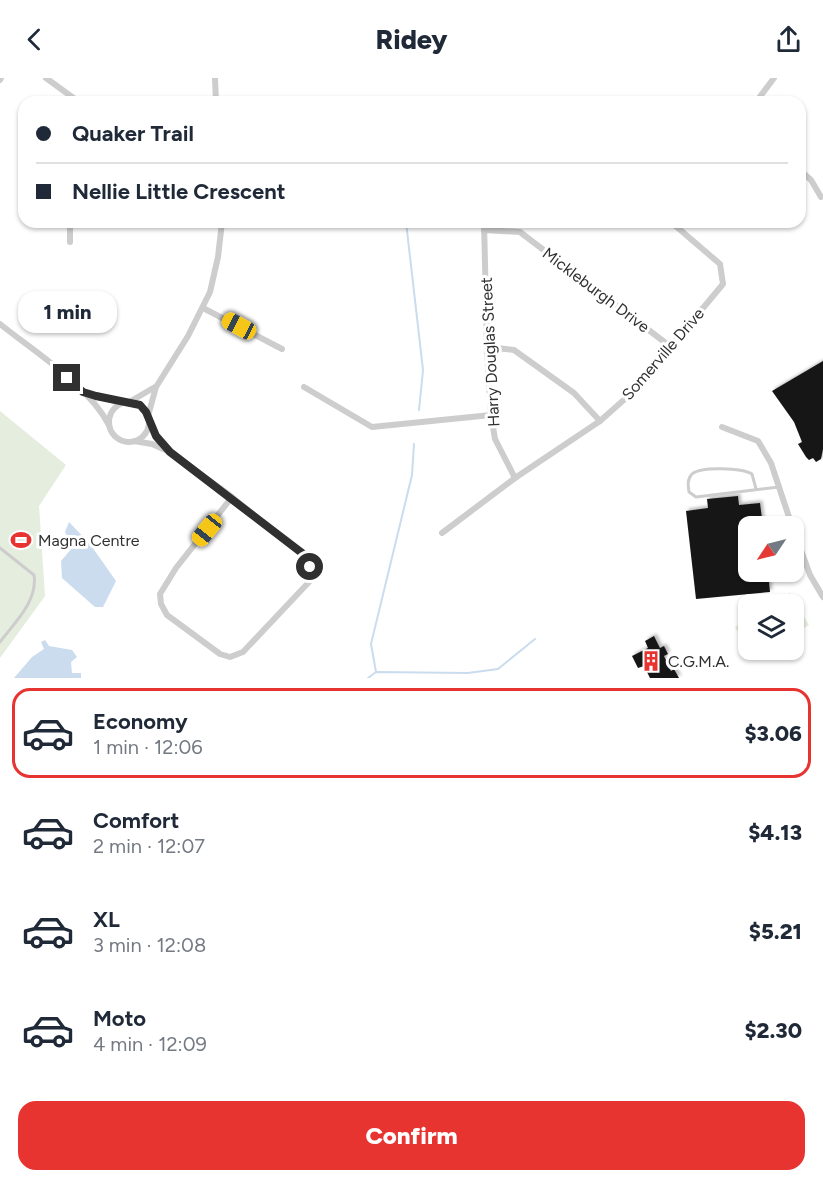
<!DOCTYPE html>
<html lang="en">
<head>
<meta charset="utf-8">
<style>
  :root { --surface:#fff; --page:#f6f6f7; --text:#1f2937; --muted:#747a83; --line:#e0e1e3; --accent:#e73431 }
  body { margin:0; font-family:Figtree,sans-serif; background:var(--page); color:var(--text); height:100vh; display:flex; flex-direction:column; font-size:22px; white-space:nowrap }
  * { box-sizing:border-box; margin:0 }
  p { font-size:20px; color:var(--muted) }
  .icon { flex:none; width:33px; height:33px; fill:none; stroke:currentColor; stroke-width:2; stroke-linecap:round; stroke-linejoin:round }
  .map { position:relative; height:600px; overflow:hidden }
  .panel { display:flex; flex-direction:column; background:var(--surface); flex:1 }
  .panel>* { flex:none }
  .banner { position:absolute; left:18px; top:18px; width:788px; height:132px; border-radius:18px; box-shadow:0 2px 4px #0004; display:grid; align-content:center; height:132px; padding:0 18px; background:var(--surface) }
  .needle { width:39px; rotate:235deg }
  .buttons { position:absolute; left:738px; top:438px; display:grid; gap:12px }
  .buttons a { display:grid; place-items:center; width:66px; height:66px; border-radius:12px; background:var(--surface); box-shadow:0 2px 4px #0004; font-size:30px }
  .end { position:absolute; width:27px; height:27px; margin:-14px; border:8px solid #303030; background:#fff; box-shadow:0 0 0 3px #fff }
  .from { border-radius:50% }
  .bubble { position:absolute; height:42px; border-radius:18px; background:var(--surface); box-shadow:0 2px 4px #0004; font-size:20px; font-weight:800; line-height:42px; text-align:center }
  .car { position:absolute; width:18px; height:36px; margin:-18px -9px; border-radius:8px; box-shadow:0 0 4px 2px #0007; background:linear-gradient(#f5c518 24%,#345 0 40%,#f5c518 0 76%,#345 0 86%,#f5c518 0) }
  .banner b { display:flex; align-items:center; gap:21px; height:57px; font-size:22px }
  .banner b+b { border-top:2px solid var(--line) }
  .banner i { width:15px; height:15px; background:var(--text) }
  ul { padding:10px 0 0; list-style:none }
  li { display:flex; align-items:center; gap:18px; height:90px; margin:0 12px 9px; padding:0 6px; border:3px solid transparent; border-radius:18px }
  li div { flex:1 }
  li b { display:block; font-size:22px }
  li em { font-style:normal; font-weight:800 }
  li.on { border-color:var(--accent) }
  li>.icon { width:54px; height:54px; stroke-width:1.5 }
  .action { display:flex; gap:12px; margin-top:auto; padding:12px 18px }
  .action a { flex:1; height:69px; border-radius:18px; background:var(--accent); color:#fff; font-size:24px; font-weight:800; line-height:69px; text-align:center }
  header { display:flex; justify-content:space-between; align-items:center; height:78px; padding:0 18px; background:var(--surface); font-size:27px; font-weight:800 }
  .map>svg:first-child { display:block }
</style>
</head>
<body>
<header><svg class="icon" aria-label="back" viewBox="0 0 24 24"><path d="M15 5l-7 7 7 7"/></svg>Ridey<svg class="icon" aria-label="share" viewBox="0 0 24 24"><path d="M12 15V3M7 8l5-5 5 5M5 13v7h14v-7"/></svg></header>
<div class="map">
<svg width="823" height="600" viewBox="0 0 823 600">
  <defs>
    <filter id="shadow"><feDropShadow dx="2.5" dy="-2.5" stdDeviation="1.5" flood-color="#0004"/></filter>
  </defs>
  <rect width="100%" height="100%" fill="#fff"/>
  <g fill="#e4edde">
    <polygon points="0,333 66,387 39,428 45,518 0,580"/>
    <polygon points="790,515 809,547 794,556 794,526 772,526"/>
    <polygon points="748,541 748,571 735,549"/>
  </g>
  <g fill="#cadced">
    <polygon points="69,444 90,466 116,503 103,529 95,529 62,500 61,483 73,469 65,454"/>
    <polygon points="45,562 49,568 72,572 77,579 71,584 72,595 81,595 81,600 14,600 32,579 44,571 41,564"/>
  </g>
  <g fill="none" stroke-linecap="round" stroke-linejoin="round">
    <g stroke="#cadced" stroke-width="2">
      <polyline points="406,144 423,292 419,332"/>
      <polyline points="376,594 371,566 412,397 414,366"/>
      <polyline points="368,600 376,594 468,595 498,591 535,561"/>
    </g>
  </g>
  <g fill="#171717" filter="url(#shadow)">
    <polygon points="823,283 823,371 821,381 816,384 813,380 809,382 806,379 798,366 802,364 794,344 772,313"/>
    <polygon points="738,418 739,427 760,425 763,448 748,448 748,494 768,494 770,514 696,521 686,433 708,430 707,421"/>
    <polygon points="654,558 660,570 664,568 668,576 664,578 671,593 674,591 679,600 650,600 644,588 638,590 632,578 648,570 645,563"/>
  </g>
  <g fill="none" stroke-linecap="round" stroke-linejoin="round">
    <g stroke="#cdcdcd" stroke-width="3">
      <path d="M756 411 752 396C742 390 701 388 692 396 687 401 688 408 689 414L696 419 779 409"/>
      <path d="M0 470 34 497C38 523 15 544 0 564"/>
      <polyline points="794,490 806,486"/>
      <polyline points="771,496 780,494"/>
    </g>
    <g stroke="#cdcdcd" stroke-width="6">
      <polyline points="46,0 79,24"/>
      <polyline points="215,0 216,24"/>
      <polyline points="0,2 1,0"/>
      <polyline points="756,24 774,0"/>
      <polyline points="800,92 811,102 821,119"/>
      <polyline points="484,144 487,269 491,337 495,361 515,400"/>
      <polyline points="484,152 520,154 671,269"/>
      <polyline points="70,164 70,144"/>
      <polyline points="203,230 282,271"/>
      <path d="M0 246C36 275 88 307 109 347"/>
      <polyline points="487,269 514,272 574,315 600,343"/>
      <polyline points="304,309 372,349 491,337"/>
      <polyline points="88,315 121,325"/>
      <polyline points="131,323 155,309"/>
      <circle cx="129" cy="344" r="20"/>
      <polyline points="148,338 156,309 188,258 210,214 218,179 222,144"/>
      <polyline points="150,345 156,359 167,371"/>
      <polyline points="722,349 758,363 771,385 792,448"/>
      <polyline points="134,363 152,366 170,374 232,419 310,483 309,504 243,574 230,579 220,576 167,537 161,526 160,516 176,490 232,419"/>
      <polyline points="794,453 810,497 823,519"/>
      <polyline points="442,455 515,400 600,343 635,312 723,206 720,186 671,144"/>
    </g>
  </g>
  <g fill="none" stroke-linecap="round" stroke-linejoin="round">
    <polyline stroke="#303030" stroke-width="8" points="67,300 83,314 96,318 140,327 146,334 156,358 170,374 302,475 310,483 310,489"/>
  </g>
  <defs>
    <g id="stadium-bare" transform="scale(1.62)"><path d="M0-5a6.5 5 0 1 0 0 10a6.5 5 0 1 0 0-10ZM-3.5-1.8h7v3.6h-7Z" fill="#e73431" stroke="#fff" stroke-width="2.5" paint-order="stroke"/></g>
    <g id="building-bare" transform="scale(1.62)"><path d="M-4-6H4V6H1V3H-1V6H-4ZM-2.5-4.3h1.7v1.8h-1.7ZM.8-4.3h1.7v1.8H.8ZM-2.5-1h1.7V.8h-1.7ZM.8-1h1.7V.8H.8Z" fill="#e73431" stroke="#fff" stroke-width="2.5" paint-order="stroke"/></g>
  </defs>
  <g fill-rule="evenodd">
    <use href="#stadium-bare" x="21" y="462"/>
    <use href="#building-bare" x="651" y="583"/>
  </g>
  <g text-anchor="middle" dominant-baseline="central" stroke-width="6" stroke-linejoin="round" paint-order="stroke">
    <g font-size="16" fill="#303030" stroke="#fff">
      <text transform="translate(596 212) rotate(37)">Mickleburgh Drive</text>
      <text transform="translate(490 274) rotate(-93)">Harry Douglas Street</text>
      <text transform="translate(663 276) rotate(-49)">Somerville Drive</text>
    </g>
    <g font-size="16" fill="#303030" stroke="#fff" text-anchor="start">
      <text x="38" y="462">Magna Centre</text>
      <text x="668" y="583">C.G.M.A.</text>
    </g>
  </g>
</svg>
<div class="buttons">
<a><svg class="needle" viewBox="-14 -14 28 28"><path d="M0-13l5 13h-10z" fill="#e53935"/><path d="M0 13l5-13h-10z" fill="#747a83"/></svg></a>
<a><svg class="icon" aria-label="layers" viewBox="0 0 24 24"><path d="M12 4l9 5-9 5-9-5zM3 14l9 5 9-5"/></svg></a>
</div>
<i class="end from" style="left:310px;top:489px"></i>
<i class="end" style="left:67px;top:300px"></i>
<div class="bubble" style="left:18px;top:213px;width:99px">1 min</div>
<i class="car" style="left:239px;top:248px;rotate:298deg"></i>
<i class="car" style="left:207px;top:452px;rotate:219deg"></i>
<div class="banner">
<b><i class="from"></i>Quaker Trail</b>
<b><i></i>Nellie Little Crescent</b>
</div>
</div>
<section class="panel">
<ul>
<li class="on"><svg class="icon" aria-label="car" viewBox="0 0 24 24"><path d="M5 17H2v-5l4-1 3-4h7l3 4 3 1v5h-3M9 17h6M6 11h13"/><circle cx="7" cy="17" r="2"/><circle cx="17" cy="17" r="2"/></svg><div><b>Economy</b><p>1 min · 12:06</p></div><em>$3.06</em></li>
<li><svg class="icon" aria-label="car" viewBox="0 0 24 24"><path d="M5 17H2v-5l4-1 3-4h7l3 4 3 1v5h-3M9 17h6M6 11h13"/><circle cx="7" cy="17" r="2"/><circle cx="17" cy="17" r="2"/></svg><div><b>Comfort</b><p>2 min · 12:07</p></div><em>$4.13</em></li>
<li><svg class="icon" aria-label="car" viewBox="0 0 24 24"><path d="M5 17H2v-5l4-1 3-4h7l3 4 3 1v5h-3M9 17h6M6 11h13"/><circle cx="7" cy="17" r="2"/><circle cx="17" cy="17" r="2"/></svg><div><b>XL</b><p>3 min · 12:08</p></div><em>$5.21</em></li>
<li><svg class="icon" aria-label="car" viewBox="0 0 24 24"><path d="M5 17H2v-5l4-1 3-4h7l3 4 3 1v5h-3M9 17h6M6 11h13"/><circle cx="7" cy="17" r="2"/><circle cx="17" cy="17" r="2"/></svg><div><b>Moto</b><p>4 min · 12:09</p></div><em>$2.30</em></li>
</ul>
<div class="action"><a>Confirm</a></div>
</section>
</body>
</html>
